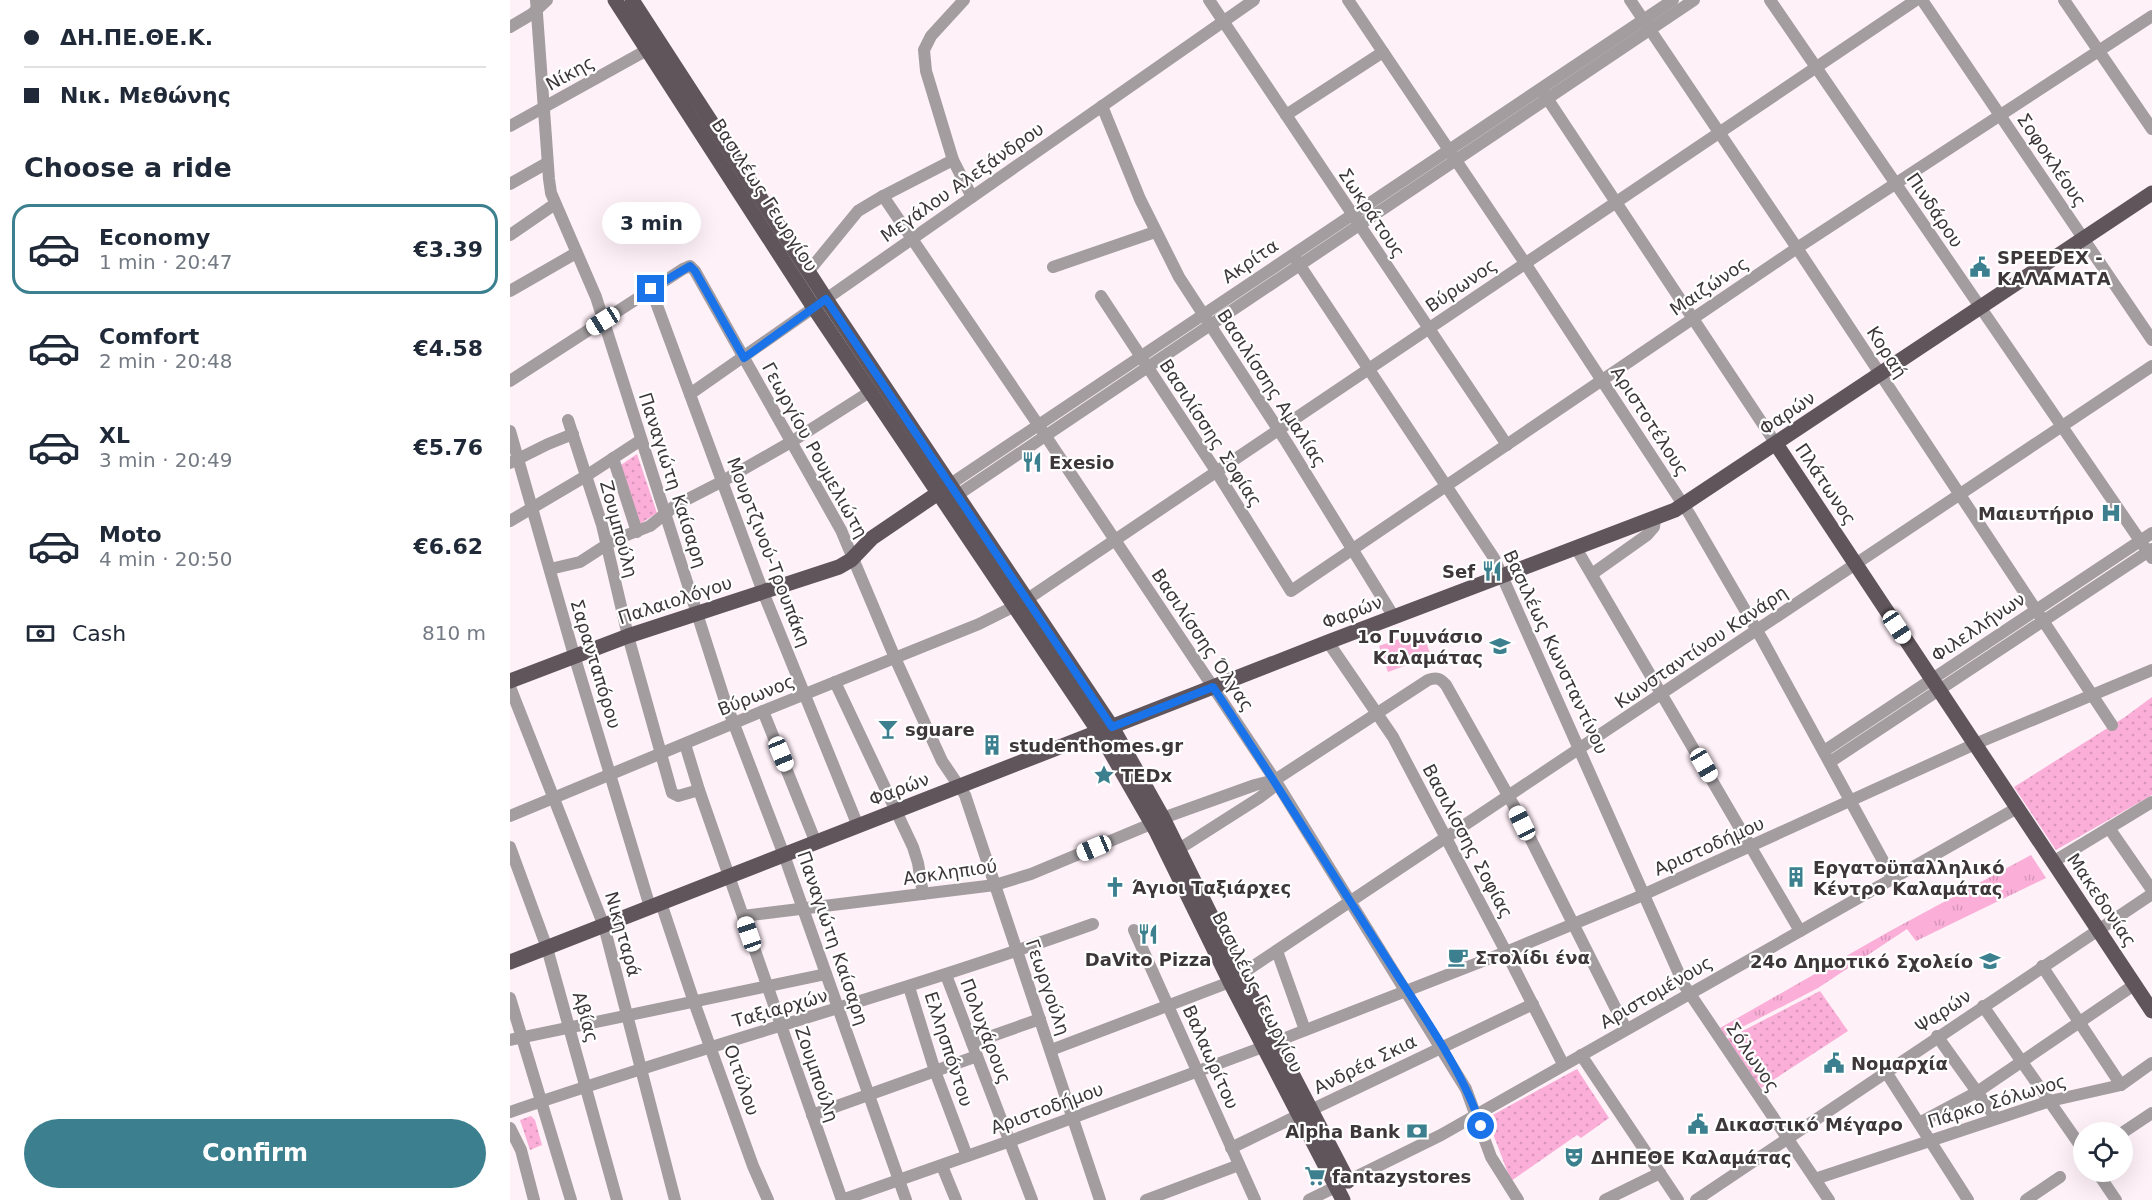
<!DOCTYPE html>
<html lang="en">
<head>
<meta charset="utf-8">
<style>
  :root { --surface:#fff; --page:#f6f6f7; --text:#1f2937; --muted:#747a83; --line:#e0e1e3; --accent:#3c808f }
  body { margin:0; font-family:"DejaVu Sans",sans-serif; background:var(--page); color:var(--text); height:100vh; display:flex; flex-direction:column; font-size:22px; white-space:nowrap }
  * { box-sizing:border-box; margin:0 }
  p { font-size:20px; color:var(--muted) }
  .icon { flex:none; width:33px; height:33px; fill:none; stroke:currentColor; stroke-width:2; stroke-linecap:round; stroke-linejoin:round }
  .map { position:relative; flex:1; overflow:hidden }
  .details { display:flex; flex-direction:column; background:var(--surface); width:510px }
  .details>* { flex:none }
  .hud { display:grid; align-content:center; height:132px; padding:0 24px; background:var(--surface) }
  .buttons { position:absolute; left:1563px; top:1122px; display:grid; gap:12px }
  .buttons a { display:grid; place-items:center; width:60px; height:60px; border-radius:50%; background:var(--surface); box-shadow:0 6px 24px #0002; font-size:30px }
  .end { position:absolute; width:27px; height:27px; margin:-14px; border:8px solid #1a73e8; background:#fff; box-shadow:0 0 0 3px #fff }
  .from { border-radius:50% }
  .bubble { position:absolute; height:42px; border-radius:21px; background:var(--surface); box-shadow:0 6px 24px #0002; font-size:20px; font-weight:700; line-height:42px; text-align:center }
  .car { position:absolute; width:18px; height:36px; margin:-18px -9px; border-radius:8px; box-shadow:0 0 4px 2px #0007; background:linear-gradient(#fff 24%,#345 0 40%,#fff 0 76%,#345 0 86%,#fff 0) }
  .hud b { display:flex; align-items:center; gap:21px; height:57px; font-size:22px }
  .hud b+b { border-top:2px solid var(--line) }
  .hud i { width:15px; height:15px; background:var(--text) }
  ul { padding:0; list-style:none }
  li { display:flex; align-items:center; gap:18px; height:90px; margin:0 12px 9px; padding:0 12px; border:3px solid transparent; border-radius:18px }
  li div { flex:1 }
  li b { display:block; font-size:22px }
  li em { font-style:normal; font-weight:700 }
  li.current { border-color:var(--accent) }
  li>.icon { width:54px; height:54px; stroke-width:1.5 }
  h2 { padding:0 24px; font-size:27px; line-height:72px }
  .pay { display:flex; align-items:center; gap:15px; height:66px; padding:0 24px; font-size:22px }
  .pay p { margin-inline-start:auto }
  .action { display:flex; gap:12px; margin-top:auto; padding:12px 24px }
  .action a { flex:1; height:69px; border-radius:36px; background:var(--accent); color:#fff; font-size:24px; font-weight:700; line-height:69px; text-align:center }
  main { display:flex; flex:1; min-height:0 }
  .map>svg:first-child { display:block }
</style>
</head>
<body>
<main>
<section class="details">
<div class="hud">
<b><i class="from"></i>ΔΗ.ΠΕ.ΘΕ.Κ.</b>
<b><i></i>Νικ. Μεθώνης</b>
</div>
<h2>Choose a ride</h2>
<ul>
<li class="current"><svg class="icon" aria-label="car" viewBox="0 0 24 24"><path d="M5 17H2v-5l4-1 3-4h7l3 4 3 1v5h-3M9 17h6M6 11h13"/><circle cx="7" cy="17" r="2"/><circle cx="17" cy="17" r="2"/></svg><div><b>Economy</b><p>1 min · 20:47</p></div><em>€3.39</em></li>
<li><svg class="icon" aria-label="car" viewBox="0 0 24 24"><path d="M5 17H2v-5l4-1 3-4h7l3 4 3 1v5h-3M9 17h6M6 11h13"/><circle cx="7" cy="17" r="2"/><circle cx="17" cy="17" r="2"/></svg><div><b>Comfort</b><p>2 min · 20:48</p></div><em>€4.58</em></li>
<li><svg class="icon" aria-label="car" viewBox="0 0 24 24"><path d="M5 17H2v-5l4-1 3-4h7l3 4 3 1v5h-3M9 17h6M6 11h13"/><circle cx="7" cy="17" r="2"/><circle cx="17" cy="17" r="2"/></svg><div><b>XL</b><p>3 min · 20:49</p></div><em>€5.76</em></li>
<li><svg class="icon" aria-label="car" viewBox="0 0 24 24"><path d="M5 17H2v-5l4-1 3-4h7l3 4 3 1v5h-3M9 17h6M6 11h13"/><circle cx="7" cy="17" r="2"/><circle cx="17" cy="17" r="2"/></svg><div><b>Moto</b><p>4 min · 20:50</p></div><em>€6.62</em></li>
</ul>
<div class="pay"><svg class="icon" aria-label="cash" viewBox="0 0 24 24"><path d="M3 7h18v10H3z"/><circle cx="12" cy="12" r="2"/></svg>Cash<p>810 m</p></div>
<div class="action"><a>Confirm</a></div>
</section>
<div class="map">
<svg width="1642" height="1200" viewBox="0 0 1642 1200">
  <defs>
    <pattern id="grass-tufts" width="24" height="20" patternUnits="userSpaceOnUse" patternTransform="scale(1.5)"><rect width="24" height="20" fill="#faaed8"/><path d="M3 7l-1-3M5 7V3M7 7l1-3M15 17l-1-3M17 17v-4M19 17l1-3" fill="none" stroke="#d796ba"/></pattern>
    <pattern id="park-dots" width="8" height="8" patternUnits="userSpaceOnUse" patternTransform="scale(1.5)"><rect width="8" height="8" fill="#faaed8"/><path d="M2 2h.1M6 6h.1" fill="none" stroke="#d796ba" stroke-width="1.8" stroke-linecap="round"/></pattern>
  </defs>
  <rect width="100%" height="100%" fill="#fff1f8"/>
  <polygon fill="url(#grass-tufts)" points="1521,855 1536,878 1406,941 1397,929 1308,988 1215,1036 1210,1028 1380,931"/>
  <g fill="url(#park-dots)">
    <polygon points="127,454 147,513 130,524 111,465"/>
    <polygon points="1642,697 1642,795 1546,850 1504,787 1615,717"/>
    <polygon points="1310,991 1338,1031 1251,1088 1217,1039"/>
    <polygon points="1067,1069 1099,1118 1071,1138 1067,1135 1001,1181 977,1118"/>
    <polygon points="21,1116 25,1120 32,1145 20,1150 10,1120"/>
  </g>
  <polygon fill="#faaed8" points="912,631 921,656 878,672 869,646"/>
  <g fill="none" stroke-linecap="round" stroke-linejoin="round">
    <g stroke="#a39da0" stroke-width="12">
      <polyline points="26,0 39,179 41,193 86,297 214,698 274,855 396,1200"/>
      <polyline points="454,0 421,36 414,50 416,71 443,160 462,197"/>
      <polyline points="699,0 997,445"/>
      <polyline points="838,0 1015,263 1180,515 1253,641 1383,879"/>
      <polyline points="1120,0 1287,248 1602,725"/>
      <polyline points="1260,0 1642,558"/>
      <polyline points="1412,0 1642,340"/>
      <polyline points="1554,0 1642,129"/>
      <polyline points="0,27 22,14 37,0"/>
      <polyline points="1033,92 1266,444"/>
      <polyline points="592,106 630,199 669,277 777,443 884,617"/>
      <polyline points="776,115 873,52"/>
      <polyline points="0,126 137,50"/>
      <polyline points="0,184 37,163"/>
      <polyline points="373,196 529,426 765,780 956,1089 981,1157 1008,1200"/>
      <polyline points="0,235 45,204"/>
      <polyline points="783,255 984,558 1174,985 1319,1200"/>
      <polyline points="543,267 645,232"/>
      <polyline points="298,272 348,211 373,196 443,160"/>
      <polyline points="141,289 253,592 348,826"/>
      <polyline points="0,291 66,253"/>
      <polyline points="591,296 706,471 781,591 1287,248 1642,16"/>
      <polyline points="0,381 173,269 180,266 185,271 331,530 385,658 432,761 455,795 590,1200"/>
      <polyline points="180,394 744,0"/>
      <polyline points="58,420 92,525 118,636 162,793 168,796 189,790"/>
      <polyline points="0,431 64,655 140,907"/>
      <polyline points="103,458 127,532"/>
      <polyline points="0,463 38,444 63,434"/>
      <polyline points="439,485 1163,0"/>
      <polyline points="440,500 1184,0"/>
      <polyline points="0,521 76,476 131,440"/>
      <polyline points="1066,548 1290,931"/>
      <polyline points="40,569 70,562 104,540 140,526 166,505 211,482 281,442 361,391"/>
      <polyline points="1082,574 1137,535 1144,527 1145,519"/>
      <polyline points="516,600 1406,0"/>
      <polyline points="818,642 883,737 996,952 1053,1064"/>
      <polyline points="325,682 403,847 408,863 413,894"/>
      <polyline points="0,687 94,926 165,1200"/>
      <polyline points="253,711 306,843"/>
      <polyline points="175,744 189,790 332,1200"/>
      <polyline points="1314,751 1642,533"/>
      <polyline points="1320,762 1642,549"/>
      <polyline points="0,816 253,711 469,624 505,606"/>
      <path d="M653 818 745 785 765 780 918 680C926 677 930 678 936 685L1004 806 1116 1029"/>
      <polyline points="1599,828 1642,890"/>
      <polyline points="0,847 37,948 107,1200"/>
      <polyline points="669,849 749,798 761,789 765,780"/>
      <polyline points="1543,862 1642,802"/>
      <polyline points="151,903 184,1002 243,1166 258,1200"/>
      <polyline points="233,916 485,885 521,874 641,824"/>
      <polyline points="624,930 745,1200"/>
      <polyline points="767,951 795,1030"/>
      <polyline points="1532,966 1611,1085"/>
      <polyline points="436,975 522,1200"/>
      <polyline points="730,975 1642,366"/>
      <polyline points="399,987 425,1071 457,1156"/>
      <polyline points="0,998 61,1200"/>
      <polyline points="1473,1006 1574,1151"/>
      <polyline points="1427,1036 1485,1117"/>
      <polyline points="0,1040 316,974"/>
      <polyline points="765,1042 996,952 1126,898 1465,744 1642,670"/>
      <polyline points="462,1043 530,1019"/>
      <polyline points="541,1050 720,982"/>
      <polyline points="1071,1055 1168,1200"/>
      <polyline points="1376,1072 1458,1200"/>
      <polyline points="801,1110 1023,1004"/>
      <path d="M0 1112C193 1046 391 993 583 924"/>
      <polyline points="302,1115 467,1056"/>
      <polyline points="1409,1123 1467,1092 1624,985"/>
      <polyline points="0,1128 11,1150 24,1200"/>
      <polyline points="1612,1133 1642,1113"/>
      <polyline points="721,1148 789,1115"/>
      <polyline points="432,1166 446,1200"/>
      <polyline points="1587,1172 1606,1200"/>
      <polyline points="1305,1179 1540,1101 1611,1085 1642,1063"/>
      <polyline points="332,1200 500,1141 753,1047"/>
      <polyline points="636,1200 729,1165"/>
      <polyline points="799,1200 931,1135 1507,808"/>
      <polyline points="1095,1200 1150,1173"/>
      <polyline points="1186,1200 1642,894"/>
      <polyline points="1516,1200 1550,1177"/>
    </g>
    <g stroke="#5f555a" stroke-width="15">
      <polyline points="105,0 304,308 589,732 646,831 720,982 833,1200"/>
      <polyline points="122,0 316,299 602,727 653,818 726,966 838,1181"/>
      <polyline points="1266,444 1642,1011"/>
      <polyline points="0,681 118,636 329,567 341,560 362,538 437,487"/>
      <polyline points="0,962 818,642 1165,510 1642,193"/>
    </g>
  </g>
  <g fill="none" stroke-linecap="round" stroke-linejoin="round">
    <path stroke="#1a73e8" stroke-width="8" d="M141 289 180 266 185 271 234 358 316 299 602 727 703 687C760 773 814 861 870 948 904 1003 951 1065 971 1126"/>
  </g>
  <defs>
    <g id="civic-bare" transform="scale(1.62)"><path d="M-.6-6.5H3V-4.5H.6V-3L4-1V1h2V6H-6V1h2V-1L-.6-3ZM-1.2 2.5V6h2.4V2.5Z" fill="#3c808f" stroke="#fff" stroke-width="2.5" paint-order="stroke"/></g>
    <g id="restaurant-bare" transform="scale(1.62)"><path d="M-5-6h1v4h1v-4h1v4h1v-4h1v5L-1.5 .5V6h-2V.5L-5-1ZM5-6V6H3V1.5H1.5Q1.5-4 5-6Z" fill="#3c808f" stroke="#fff" stroke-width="2.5" paint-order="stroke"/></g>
    <g id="hospital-bare" transform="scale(1.62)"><path d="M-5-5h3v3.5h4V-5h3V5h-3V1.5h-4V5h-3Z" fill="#3c808f" stroke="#fff" stroke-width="2.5" paint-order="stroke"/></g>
    <g id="school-bare" transform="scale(1.62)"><path d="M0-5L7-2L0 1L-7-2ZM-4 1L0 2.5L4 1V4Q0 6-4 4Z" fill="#3c808f" stroke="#fff" stroke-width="2.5" paint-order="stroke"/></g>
    <g id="bar-bare" transform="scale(1.62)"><path d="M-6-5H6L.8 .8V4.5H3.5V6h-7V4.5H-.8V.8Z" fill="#3c808f" stroke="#fff" stroke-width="2.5" paint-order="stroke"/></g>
    <g id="building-bare" transform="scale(1.62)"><path d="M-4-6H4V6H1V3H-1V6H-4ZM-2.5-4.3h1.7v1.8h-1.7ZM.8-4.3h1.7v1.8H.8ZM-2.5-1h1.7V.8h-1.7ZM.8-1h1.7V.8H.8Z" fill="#3c808f" stroke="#fff" stroke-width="2.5" paint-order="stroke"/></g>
    <g id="sight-bare" transform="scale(1.62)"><path d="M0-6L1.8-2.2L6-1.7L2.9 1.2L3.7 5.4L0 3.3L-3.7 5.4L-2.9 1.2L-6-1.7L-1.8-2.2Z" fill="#3c808f" stroke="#fff" stroke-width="2.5" paint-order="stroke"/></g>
    <g id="church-bare" transform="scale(1.62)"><path d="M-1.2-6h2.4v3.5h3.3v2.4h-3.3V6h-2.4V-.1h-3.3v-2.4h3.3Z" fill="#3c808f" stroke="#fff" stroke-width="2.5" paint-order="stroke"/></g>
    <g id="cafe-bare" transform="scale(1.62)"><path d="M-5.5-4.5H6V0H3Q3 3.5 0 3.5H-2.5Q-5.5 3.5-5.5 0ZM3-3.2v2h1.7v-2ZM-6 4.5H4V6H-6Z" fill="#3c808f" stroke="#fff" stroke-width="2.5" paint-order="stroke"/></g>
    <g id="bank-bare" transform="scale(1.62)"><path d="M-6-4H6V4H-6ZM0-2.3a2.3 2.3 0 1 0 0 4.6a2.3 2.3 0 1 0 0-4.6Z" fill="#3c808f" stroke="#fff" stroke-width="2.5" paint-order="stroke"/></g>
    <g id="theatre-bare" transform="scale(1.62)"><path d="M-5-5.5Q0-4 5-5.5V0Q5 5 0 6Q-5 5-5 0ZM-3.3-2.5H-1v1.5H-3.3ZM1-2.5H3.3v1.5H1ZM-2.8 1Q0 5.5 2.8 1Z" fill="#3c808f" stroke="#fff" stroke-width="2.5" paint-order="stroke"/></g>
    <g id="supermarket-bare" transform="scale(1.62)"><path d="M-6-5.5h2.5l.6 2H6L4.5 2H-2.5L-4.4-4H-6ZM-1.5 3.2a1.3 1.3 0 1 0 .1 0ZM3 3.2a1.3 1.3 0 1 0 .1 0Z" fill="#3c808f" stroke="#fff" stroke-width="2.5" paint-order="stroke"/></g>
  </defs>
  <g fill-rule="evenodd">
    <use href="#civic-bare" x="1470" y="267"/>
    <use href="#restaurant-bare" x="522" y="462"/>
    <use href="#hospital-bare" x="1601" y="513"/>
    <use href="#restaurant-bare" x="982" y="571"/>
    <use href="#school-bare" x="990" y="646"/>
    <use href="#bar-bare" x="378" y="729"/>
    <use href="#building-bare" x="482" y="745"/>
    <use href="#sight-bare" x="594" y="775"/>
    <use href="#building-bare" x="1286" y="877"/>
    <use href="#church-bare" x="605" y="887"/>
    <use href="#restaurant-bare" x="638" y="934"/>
    <use href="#cafe-bare" x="948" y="957"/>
    <use href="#school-bare" x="1480" y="961"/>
    <use href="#civic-bare" x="1324" y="1063"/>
    <use href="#civic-bare" x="1188" y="1124"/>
    <use href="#bank-bare" x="907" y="1131"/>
    <use href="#theatre-bare" x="1064" y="1157"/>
    <use href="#supermarket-bare" x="805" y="1176"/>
  </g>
  <g text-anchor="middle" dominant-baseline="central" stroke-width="4.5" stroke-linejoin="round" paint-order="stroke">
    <g font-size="18" fill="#3d373a" stroke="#fff">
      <text transform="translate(60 73) rotate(-29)">Νίκης</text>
      <text transform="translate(1542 160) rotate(56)">Σοφοκλέους</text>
      <text transform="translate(452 182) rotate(-35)">Μεγάλου Αλεξάνδρου</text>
      <text transform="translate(255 195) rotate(57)">Βασιλέως Γεωργίου</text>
      <text transform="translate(1425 210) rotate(56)">Πινδάρου</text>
      <text transform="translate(862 213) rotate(56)">Σωκράτους</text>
      <text transform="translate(740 261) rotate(-34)">Ακρίτα</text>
      <text transform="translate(951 285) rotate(-34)">Βύρωνος</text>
      <text transform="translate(1199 286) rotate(-34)">Μαιζώνος</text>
      <text transform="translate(1377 352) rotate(57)">Κοραή</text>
      <text transform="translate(762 388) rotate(57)">Βασιλίσσης Αμαλίας</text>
      <text transform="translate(1277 413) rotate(-34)">Φαρών</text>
      <text transform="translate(1140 421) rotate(57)">Αριστοτέλους</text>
      <text transform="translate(701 433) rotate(57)">Βασιλίσσης Σοφίας</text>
      <text transform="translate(305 450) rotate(61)">Γεωργίου Ρουμελιώτη</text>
      <text transform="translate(163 480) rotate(72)">Παναγιώτη Καίσαρη</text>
      <text transform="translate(1316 484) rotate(56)">Πλάτωνος</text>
      <text transform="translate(109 529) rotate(75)">Ζουμπούλη</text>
      <text transform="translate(259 552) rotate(69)">Μουρτζινού-Τρουπάκη</text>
      <text transform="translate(165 600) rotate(-18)">Παλαιολόγου</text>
      <text transform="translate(842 612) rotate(-21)">Φαρών</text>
      <text transform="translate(1468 627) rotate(-34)">Φιλελλήνων</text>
      <text transform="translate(693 640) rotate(56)">Βασιλίσσης Όλγας</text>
      <text transform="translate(1191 647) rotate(-34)">Κωνσταντίνου Κανάρη</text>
      <text transform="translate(1046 652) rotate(65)">Βασιλέως Κωνσταντίνου</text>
      <text transform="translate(86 664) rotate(73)">Σαρανταπόρου</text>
      <text transform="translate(246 695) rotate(-22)">Βύρωνος</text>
      <text transform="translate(389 789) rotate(-21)">Φαρών</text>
      <text transform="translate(958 841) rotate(62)">Βασιλίσσης Σοφίας</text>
      <text transform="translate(1199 846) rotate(-24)">Αριστοδήμου</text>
      <text transform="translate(440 872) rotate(-8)">Ασκληπιού</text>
      <text transform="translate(1592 900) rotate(56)">Μακεδονίας</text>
      <text transform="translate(113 934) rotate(74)">Νικηταρά</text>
      <text transform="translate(323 938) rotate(71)">Παναγιώτη Καίσαρη</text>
      <text transform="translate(538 987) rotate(71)">Γεωργούλη</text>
      <text transform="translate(748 992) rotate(63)">Βασιλέως Γεωργίου</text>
      <text transform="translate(1146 992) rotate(-30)">Αριστομένους</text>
      <text transform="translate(270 1008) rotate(-16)">Ταξιαρχών</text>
      <text transform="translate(1433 1011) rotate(-34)">Ψαρών</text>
      <text transform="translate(76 1017) rotate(74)">Αβίας</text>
      <text transform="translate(476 1031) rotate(69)">Πολυχάρους</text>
      <text transform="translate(439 1049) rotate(72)">Ελλησπόντου</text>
      <text transform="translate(701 1057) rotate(66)">Βαλαωρίτου</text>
      <text transform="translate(1243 1057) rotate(56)">Σόλωνος</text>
      <text transform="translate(855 1064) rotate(-26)">Ανδρέα Σκια</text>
      <text transform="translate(307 1074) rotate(71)">Ζουμπούλη</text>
      <text transform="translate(232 1080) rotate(71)">Οιτύλου</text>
      <text transform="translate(1487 1101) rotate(-17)">Πάρκο Σόλωνος</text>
      <text transform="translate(537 1108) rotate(-20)">Αριστοδήμου</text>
    </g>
    <g font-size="18" font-weight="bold" fill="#3d373a" stroke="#fff" text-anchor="start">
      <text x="1487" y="257">SPEEDEX -<tspan x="1487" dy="21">ΚΑΛΑΜΑΤΑ</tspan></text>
      <text x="539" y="462">Exesio</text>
      <text x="1584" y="513" text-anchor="end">Μαιευτήριο</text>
      <text x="965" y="571" text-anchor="end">Sef</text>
      <text x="973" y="636" text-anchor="end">1ο Γυμνάσιο<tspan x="973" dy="21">Καλαμάτας</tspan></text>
      <text x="395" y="729">sguare</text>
      <text x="499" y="745">studenthomes.gr</text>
      <text x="611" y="775">TEDx</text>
      <text x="1303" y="867">Εργατοϋπαλληλικό<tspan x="1303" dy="21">Κέντρο Καλαμάτας</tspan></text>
      <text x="622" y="887">Άγιοι Ταξιάρχες</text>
      <text x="965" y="957">Στολίδι ένα</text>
      <text x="638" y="959" text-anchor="middle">DaVito Pizza</text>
      <text x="1463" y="961" text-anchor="end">24ο Δημοτικό Σχολείο</text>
      <text x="1341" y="1063">Νομαρχία</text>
      <text x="1205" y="1124">Δικαστικό Μέγαρο</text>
      <text x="890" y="1131" text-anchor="end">Alpha Bank</text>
      <text x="1081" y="1157">ΔΗΠΕΘΕ Καλαμάτας</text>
      <text x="822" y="1176">fantazystores</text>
    </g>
  </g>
</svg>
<div class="buttons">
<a><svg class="icon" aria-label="locate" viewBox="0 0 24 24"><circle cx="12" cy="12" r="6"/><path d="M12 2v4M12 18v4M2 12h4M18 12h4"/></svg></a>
</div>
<i class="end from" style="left:971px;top:1126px"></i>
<i class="end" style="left:141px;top:289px"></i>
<div class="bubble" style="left:92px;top:202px;width:99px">3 min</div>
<i class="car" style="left:93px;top:321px;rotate:238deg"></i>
<i class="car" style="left:1387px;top:627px;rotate:146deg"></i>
<i class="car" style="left:271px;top:754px;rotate:158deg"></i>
<i class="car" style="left:1194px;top:765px;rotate:150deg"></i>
<i class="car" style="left:1012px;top:823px;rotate:334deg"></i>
<i class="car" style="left:584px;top:848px;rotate:247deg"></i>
<i class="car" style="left:239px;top:934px;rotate:341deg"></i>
</div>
</main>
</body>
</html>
